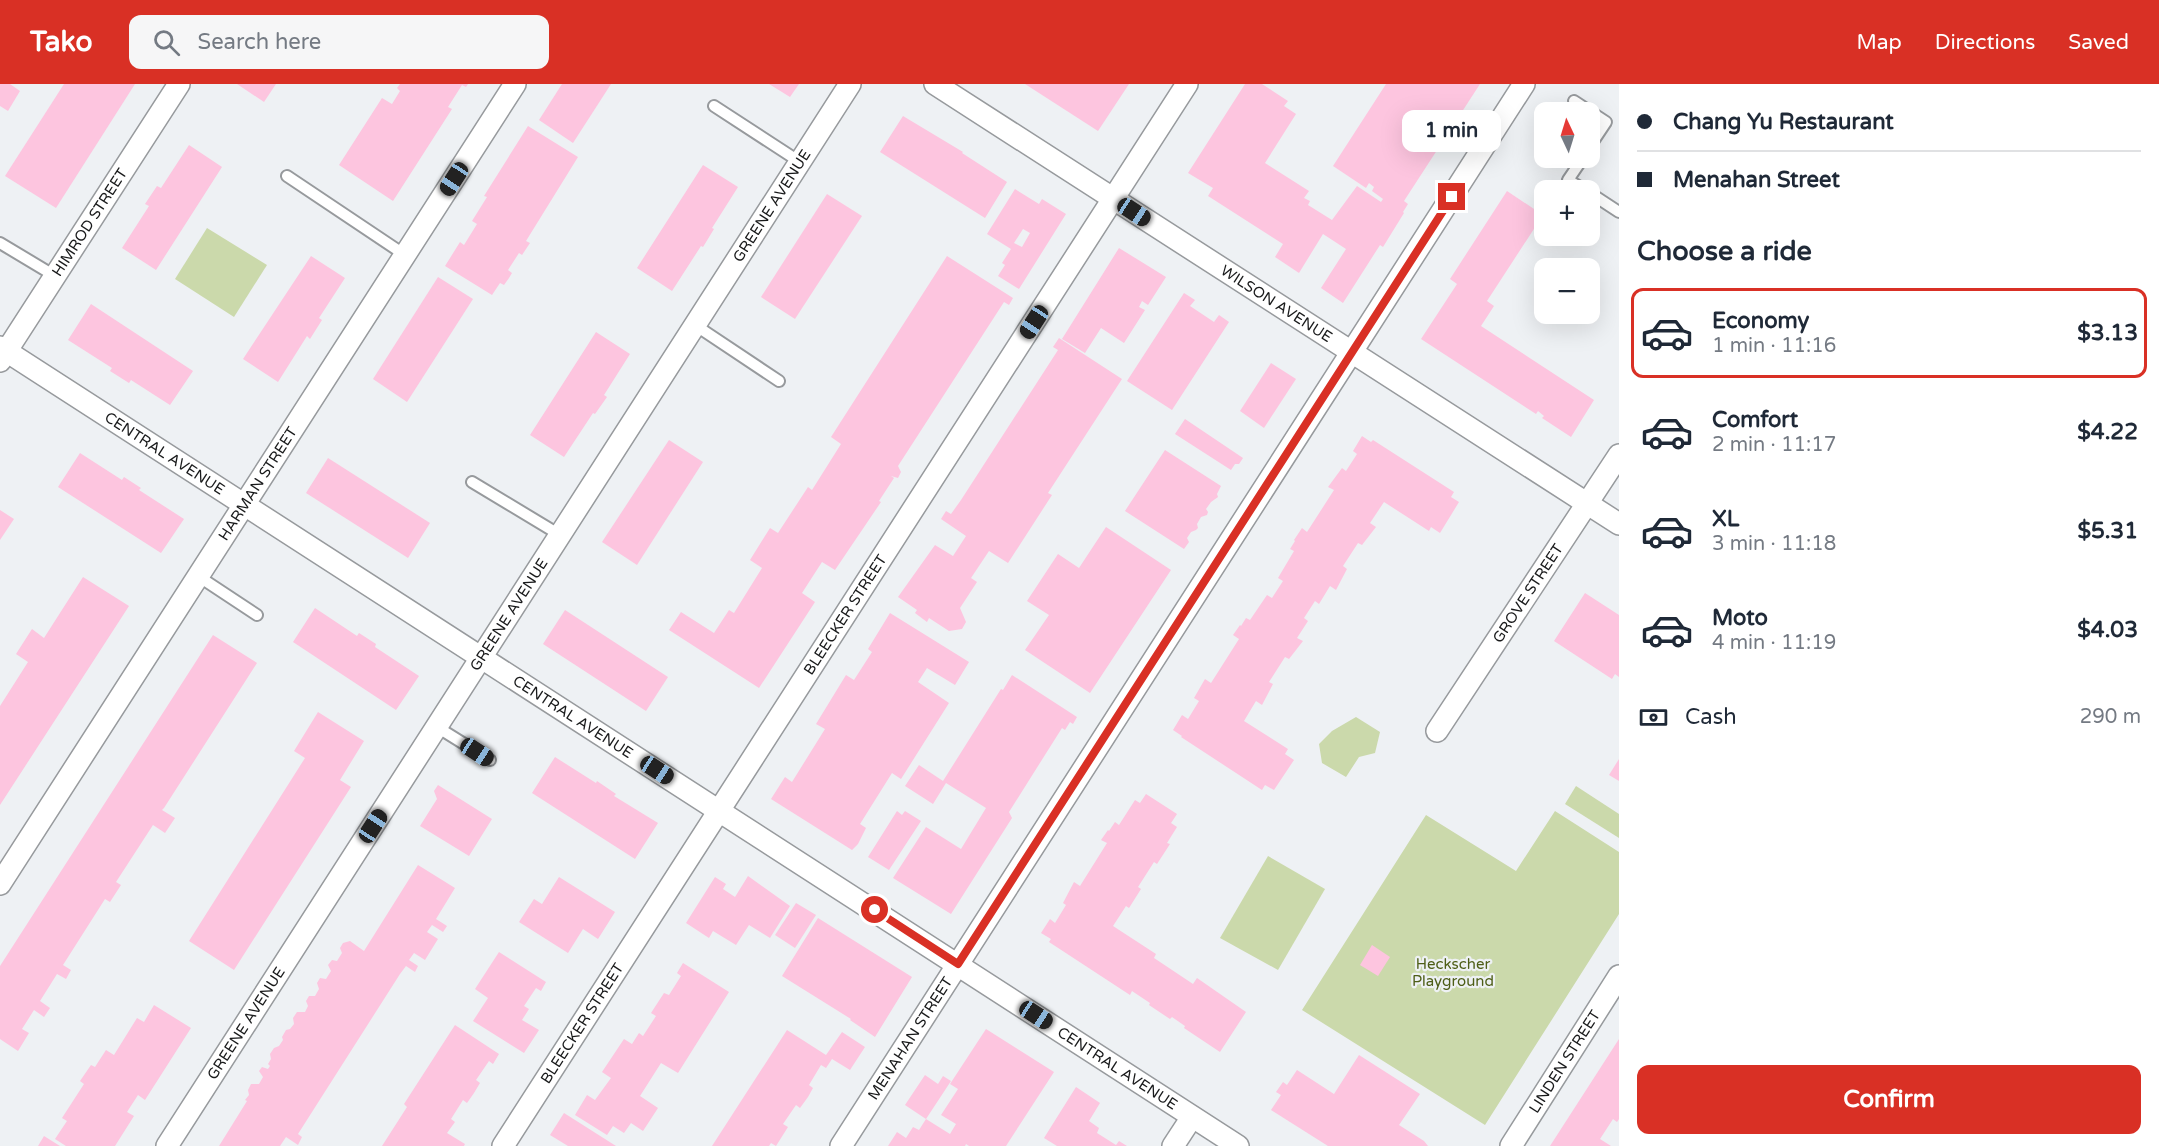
<!DOCTYPE html>
<html lang="en">
<head>
<meta charset="utf-8">
<style>
  :root { --surface:#fff; --page:#f6f6f7; --text:#1f2937; --muted:#747a83; --line:#e0e1e3; --accent:#d93025 }
  body { margin:0; font-family:"Varela Round",sans-serif; background:var(--page); color:var(--text); height:100vh; display:flex; flex-direction:column; font-size:22px; white-space:nowrap }
  * { box-sizing:border-box; margin:0 }
  p { font-size:20px; color:var(--muted) }
  .icon { flex:none; width:33px; height:33px; fill:none; stroke:currentColor; stroke-width:2; stroke-linecap:round; stroke-linejoin:round }
  .map { position:relative; flex:1; overflow:hidden }
  .details { display:flex; flex-direction:column; background:var(--surface); width:540px }
  .details>* { flex:none }
  .top-card { display:grid; align-content:center; height:132px; padding:0 18px; background:var(--surface) }
  .needle { width:39px; rotate:356deg }
  .buttons { position:absolute; left:1534px; top:18px; display:grid; gap:12px }
  .buttons a { display:grid; place-items:center; width:66px; height:66px; border-radius:12px; background:var(--surface); box-shadow:0 6px 24px #0002; font-size:30px }
  .end { position:absolute; width:27px; height:27px; margin:-14px; border:8px solid #d93025; background:#fff; box-shadow:0 0 0 3px #fff }
  .from { border-radius:50% }
  .bubble { position:absolute; height:42px; border-radius:12px; background:var(--surface); box-shadow:0 6px 24px #0002; font-size:20px; font-weight:800; line-height:42px; text-align:center }
  .car { position:absolute; width:18px; height:36px; margin:-18px -9px; border-radius:8px; box-shadow:0 0 4px 2px #0007; background:linear-gradient(#222 24%,#8ab4d8 0 40%,#222 0 76%,#8ab4d8 0 86%,#222 0) }
  .top-card b { display:flex; align-items:center; gap:21px; height:57px; font-size:22px }
  .top-card b+b { border-top:2px solid var(--line) }
  .top-card i { width:15px; height:15px; background:var(--text) }
  ul { padding:0; list-style:none }
  li { display:flex; align-items:center; gap:18px; height:90px; margin:0 12px 9px; padding:0 6px; border:3px solid transparent; border-radius:12px }
  li div { flex:1 }
  li b { display:block; font-size:22px }
  li em { font-style:normal; font-weight:800 }
  li.active { border-color:var(--accent) }
  li>.icon { width:54px; height:54px; stroke-width:1.5 }
  h2 { padding:0 18px; font-size:27px; line-height:72px }
  .pay { display:flex; align-items:center; gap:15px; height:66px; padding:0 18px; font-size:22px }
  .pay p { margin-inline-start:auto }
  .cta { display:flex; gap:12px; margin-top:auto; padding:12px 18px }
  .cta a { flex:1; height:69px; border-radius:12px; background:var(--accent); color:#fff; font-size:24px; font-weight:800; line-height:69px; text-align:center }
  header { display:flex; align-items:center; gap:36px; box-sizing:border-box; height:84px; padding:0 30px; background:var(--accent); color:#fff }
  header strong { font-size:28px }
  nav { display:flex; gap:33px; margin-inline-start:auto; font-size:21px }
  .search { width:420px; height:54px; background:var(--page); display:flex; align-items:center; gap:15px; box-sizing:border-box; padding:0 21px; border-radius:12px; color:var(--muted); font-size:22px }
  main { display:flex; flex:1; min-height:0 }
  .map>svg:first-child { display:block }
</style>
</head>
<body>
<header>
<strong>Tako</strong>
<div class="search"><svg class="icon" aria-label="search" viewBox="0 0 24 24"><circle cx="10" cy="10" r="6"/><path d="M15 15l6 6"/></svg>Search here</div>
<nav><a>Map</a><a>Directions</a><a>Saved</a></nav>
</header>
<main>
<div class="map">
<svg width="1619" height="1062" viewBox="0 0 1619 1062">
  <rect width="100%" height="100%" fill="#eef1f4"/>
  <g fill="#cbd9ab">
    <polygon points="207,144 267,181 234,233 175,195"/>
    <polygon points="1356,633 1380,648 1375,669 1359,673 1346,693 1322,679 1319,660 1332,647"/>
    <polygon points="1576,702 1619,730 1619,754 1565,720"/>
    <polygon points="1555,727 1619,768 1619,830 1485,1041 1302,926 1426,731 1516,787"/>
    <polygon points="1268,772 1325,805 1278,886 1220,854"/>
  </g>
  <g fill="#fdc5df" fill-rule="evenodd">
    <polygon points="0,0 10,0 20,7 8,27 0,22"/>
    <polygon points="64,0 135,0 56,124 5,92"/>
    <polygon points="237,0 276,0 264,18"/>
    <polygon points="400,0 468,0 466,3 462,1 448,23 452,25 393,117 339,81 382,14 392,20 400,7 397,4"/>
    <polygon points="562,0 611,0 573,59 539,36"/>
    <polygon points="769,0 799,0 790,13"/>
    <polygon points="1025,0 1129,0 1098,47"/>
    <polygon points="1245,0 1262,0 1288,17 1284,22 1296,30 1265,79 1309,107 1304,114 1310,117 1308,121 1332,136 1357,102 1381,118 1383,115 1372,107 1374,103 1369,99 1366,104 1333,82 1386,0 1480,0 1404,117 1408,120 1403,128 1404,129 1383,163 1380,161 1343,219 1321,204 1346,165 1323,150 1299,189 1275,173 1283,160 1208,112 1213,104 1188,89"/>
    <polygon points="903,32 963,68 962,69 1007,98 985,134 880,68"/>
    <polygon points="528,42 578,73 526,157 530,159 522,171 519,169 508,186 512,189 509,194 504,201 500,199 492,211 445,182 460,158 464,161 477,140 472,137 487,113 484,112"/>
    <polygon points="189,61 222,83 156,186 122,164 149,122 145,120 157,102 161,104"/>
    <polygon points="703,81 738,103 712,144 714,145 703,163 701,162 672,207 637,184"/>
    <path d="M1015 105 1039 120 1042 115 1066 130 1019 205 998 192 1005 181 1002 179 1011 165 987 150ZM1023 145 1030 149 1022 163 1014 159Z"/>
    <polygon points="1507,107 1543,131 1487,217 1494,222 1481,242 1594,316 1571,353 1542,334 1544,332 1538,327 1536,330 1421,255 1457,200 1450,195"/>
    <polygon points="827,110 862,132 795,235 761,213"/>
    <polygon points="1119,164 1166,193 1148,221 1142,217 1139,223 1145,226 1124,259 1101,244 1085,269 1062,255"/>
    <polygon points="311,172 345,194 319,234 322,236 310,255 307,252 278,298 243,275"/>
    <polygon points="947,172 1013,214 1009,221 1004,218 898,382 901,388 898,394 891,392 894,394 879,417 881,418 835,486 822,478 802,509 815,518 759,604 669,546 681,528 714,549 729,526 734,529 762,484 750,476 770,444 778,449 808,403 812,406 841,360 831,353"/>
    <polygon points="438,193 473,215 407,318 373,295"/>
    <polygon points="1184,209 1195,216 1190,222 1214,238 1219,231 1229,238 1172,326 1127,297"/>
    <polygon points="91,220 193,287 170,321 131,296 129,299 110,287 112,284 68,256"/>
    <polygon points="596,248 630,270 604,311 607,313 595,330 593,329 564,373 530,351"/>
    <polygon points="1059,254 1122,295 1048,409 1052,411 1008,479 989,467 971,494 977,498 960,524 966,538 962,545 949,547 929,534 927,538 915,529 917,526 898,513 935,461 953,472 966,452 941,435 946,427 951,430 961,416 1058,266 1053,263"/>
    <polygon points="1271,279 1296,295 1264,344 1240,327"/>
    <polygon points="1185,335 1243,374 1239,380 1235,380 1231,386 1175,350"/>
    <polygon points="1362,352 1371,358 1373,356 1454,408 1451,413 1459,418 1440,449 1431,443 1429,447 1384,418 1370,439 1376,443 1362,461 1358,459 1343,482 1347,485 1336,506 1330,502 1319,520 1315,517 1304,534 1308,537 1297,554 1303,557 1289,575 1285,573 1269,598 1273,600 1262,621 1256,617 1244,637 1288,665 1285,670 1294,676 1274,706 1265,701 1262,706 1181,653 1182,652 1173,646 1182,631 1188,635 1199,617 1194,614 1205,595 1211,599 1239,555 1233,551 1240,541 1241,542 1246,534 1250,536 1267,511 1272,514 1283,497 1278,494 1294,467 1290,465 1295,457 1294,456 1302,444 1307,448 1334,406 1328,403 1342,384 1346,387 1357,370 1353,367"/>
    <polygon points="669,356 703,378 637,481 602,458"/>
    <polygon points="1165,366 1221,402 1217,410 1218,413 1211,418 1206,425 1208,428 1207,431 1201,433 1197,440 1198,444 1196,446 1191,448 1187,454 1189,458 1184,465 1125,427"/>
    <polygon points="80,369 122,396 124,393 141,404 139,406 184,435 161,469 58,403"/>
    <polygon points="328,374 430,439 408,474 306,409"/>
    <polygon points="0,426 14,435 0,456"/>
    <polygon points="1106,443 1171,486 1090,609 1025,566 1049,531 1027,517 1058,470 1079,484"/>
    <polygon points="83,493 129,522 0,721 0,622 28,578 16,570 32,545 44,554"/>
    <polygon points="1585,509 1619,531 1619,593 1615,590 1612,595 1554,557"/>
    <polygon points="315,524 357,552 359,549 376,560 375,563 419,592 396,626 293,558"/>
    <polygon points="565,526 668,593 646,627 543,560"/>
    <polygon points="890,529 969,578 955,601 927,584 918,598 949,619 901,695 892,689 860,740 866,744 858,760 852,766 771,715 785,693 792,698 825,645 816,640 846,591 854,596 872,568 868,565"/>
    <polygon points="213,551 257,579 164,724 162,726 175,734 165,749 153,741 116,798 121,801 110,818 105,815 63,881 71,886 66,895 57,890 40,917 50,924 44,933 34,926 22,945 29,949 18,967 0,955 0,882"/>
    <polygon points="1012,591 1077,633 1073,640 1070,638 1065,646 1062,644 1009,728 1012,734 951,830 893,794 926,743 961,765 986,724 946,699 933,720 905,702 919,681 943,697 1001,605 1003,606"/>
    <polygon points="318,628 364,657 340,696 351,703 234,886 189,857 305,674 294,667"/>
    <polygon points="555,673 596,699 597,697 616,710 614,712 658,739 635,775 532,709"/>
    <polygon points="1619,675 1619,697 1609,691"/>
    <polygon points="438,701 492,735 469,772 420,742 437,715 434,707"/>
    <polygon points="1146,710 1177,730 1171,739 1177,743 1167,759 1170,760 1157,780 1154,778 1138,803 1141,805 1129,824 1126,822 1113,842 1156,870 1154,874 1193,900 1197,894 1246,928 1220,968 1184,944 1185,942 1172,933 1170,935 1149,921 1150,919 1132,907 1130,911 1049,858 1051,855 1041,849 1050,835 1055,839 1066,821 1063,819 1074,798 1080,802 1107,759 1101,756 1108,746 1109,747 1115,738 1119,741 1135,716 1140,719"/>
    <polygon points="897,727 902,731 905,727 921,737 889,786 868,773"/>
    <polygon points="418,781 455,804 436,835 447,842 443,848 432,841 427,848 438,855 425,876 414,869 409,876 418,882 415,888 406,882 400,890 298,1050 302,1053 298,1061 286,1053 280,1062 219,1062 247,1017 245,1016 249,1011 248,1006 251,1000 259,1000 263,993 259,987 262,983 268,985 270,982 268,980 271,975 270,970 274,964 279,962 283,956 282,953 286,946 290,945 294,940 293,934 297,928 305,928 308,922 306,917 309,912 315,912 319,905 317,899 320,894 326,895 331,887 328,881 332,876 337,877 342,869 340,864 343,859 350,857 364,867"/>
    <polygon points="748,792 790,822 770,854 749,841 736,861 713,847 709,854 686,839 715,793 726,800 723,805 735,813"/>
    <polygon points="559,793 615,828 598,855 583,845 568,869 519,838 534,815 542,820"/>
    <polygon points="796,819 816,831 795,864 775,851"/>
    <polygon points="818,834 912,893 875,953 850,936 851,935 782,892"/>
    <polygon points="1372,861 1390,873 1378,892 1360,881"/>
    <polygon points="499,868 546,898 541,907 536,904 524,922 529,925 522,936 539,946 524,969 473,937 488,914 475,905"/>
    <polygon points="683,879 729,908 678,989 661,979 640,1012 658,1024 643,1047 631,1039 624,1049 613,1042 607,1051 575,1031 587,1011 595,1016 611,994 602,988 624,955 632,960 639,949 643,952 656,932 651,929 664,909 669,911 681,892 677,889"/>
    <polygon points="154,921 191,944 145,1016 138,1011 127,1028 134,1032 115,1062 66,1062 55,1055 67,1037 62,1034 84,1000 80,997 91,981 95,983 106,966 114,971 137,934 144,938"/>
    <polygon points="455,941 499,970 493,980 489,977 476,996 480,999 474,1009 467,1019 463,1016 451,1035 455,1038 447,1049 465,1060 464,1062 382,1062 407,1023 404,1020"/>
    <polygon points="986,945 1054,988 1006,1062 969,1062 966,1060 965,1062 888,1062 897,1048 906,1054 913,1043 919,1046 926,1035 905,1021 925,991 938,1000 943,992 951,997 926,1035 950,1050 956,1040 941,1031 958,1005 950,1000"/>
    <polygon points="787,946 826,971 842,948 865,963 850,986 832,975 826,984 821,981 809,1001 813,1004 808,1013 800,1024 796,1021 783,1040 788,1043 776,1062 771,1059 769,1062 712,1062"/>
    <polygon points="1619,955 1619,1035 1617,1038 1613,1035 1600,1055 1611,1062 1550,1062"/>
    <polygon points="1359,971 1420,1010 1399,1041 1424,1057 1428,1062 1328,1062 1271,1026 1281,1011 1276,1008 1283,998 1287,1001 1297,986 1334,1010"/>
    <polygon points="1076,1003 1100,1019 1089,1037 1099,1044 1097,1049 1116,1061 1119,1057 1127,1062 1057,1062 1044,1054"/>
    <polygon points="564,1029 616,1062 568,1062 550,1051"/>
    <polygon points="44,1052 60,1062 38,1062"/>
  </g>
  <g fill="none" stroke-linecap="round" stroke-linejoin="round">
    <g stroke="#979a9d" stroke-width="14">
      <g id="lane">
        <polyline points="1574,17 1606,38 1590,62"/>
        <polyline points="714,22 800,78"/>
        <polyline points="1583,74 1568,96 1585,106"/>
        <polyline points="287,92 405,171"/>
        <polyline points="1590,109 1619,128"/>
        <polyline points="0,159 55,192"/>
        <polyline points="695,241 779,297"/>
        <polyline points="472,398 560,451"/>
        <polyline points="198,492 257,531"/>
        <polyline points="437,643 490,676"/>
      </g>
    </g>
    <g stroke="#979a9d" stroke-width="24">
      <g id="street">
        <path id="s1" d="M935 0 1619 440"/>
        <path id="s2" d="M0 263 1238 1062"/>
        <path id="s3" d="M0 277 179 0"/>
        <path id="s4" d="M1437 647 1619 371"/>
        <path id="s5" d="M0 800 515 0"/>
        <path id="s6" d="M167 1062 850 0"/>
        <path id="s7" d="M503 1062 1187 0"/>
        <path id="s8" d="M841 1062 1524 0"/>
        <polyline points="1173,1062 1192,1033"/>
        <path id="s9" d="M1511 1062 1619 892"/>
      </g>
    </g>
    <use href="#lane" stroke="#fff" stroke-width="10"/>
    <use href="#street" stroke="#fff" stroke-width="21"/>
  </g>
  <g fill="none" stroke-linecap="round" stroke-linejoin="round">
    <polyline stroke="#d93025" stroke-width="8" points="875,826 958,880 1452,113"/>
  </g>
  <g text-anchor="middle" dominant-baseline="central" stroke-width="4.5" stroke-linejoin="round" paint-order="stroke">
    <g font-size="15" fill="#191a1b" stroke="#eef1f4">
      <text stroke="none"><textPath href="#s6" startOffset="1118">GREENE AVENUE</textPath></text>
      <text stroke="none"><textPath href="#s3" startOffset="165">HIMROD STREET</textPath></text>
      <text stroke="none"><textPath href="#s1" startOffset="406">WILSON AVENUE</textPath></text>
      <text stroke="none"><textPath href="#s2" startOffset="196">CENTRAL AVENUE</textPath></text>
      <text stroke="none"><textPath href="#s5" startOffset="476">HARMAN STREET</textPath></text>
      <text stroke="none"><textPath href="#s4" startOffset="165">GROVE STREET</textPath></text>
      <text stroke="none"><textPath href="#s6" startOffset="632">GREENE AVENUE</textPath></text>
      <text stroke="none"><textPath href="#s7" startOffset="632">BLEECKER STREET</textPath></text>
      <text stroke="none"><textPath href="#s2" startOffset="682">CENTRAL AVENUE</textPath></text>
      <text stroke="none"><textPath href="#s6" startOffset="146">GREENE AVENUE</textPath></text>
      <text stroke="none"><textPath href="#s7" startOffset="146">BLEECKER STREET</textPath></text>
      <text stroke="none"><textPath href="#s8" startOffset="128">MENAHAN STREET</textPath></text>
      <text stroke="none"><textPath href="#s9" startOffset="100">LINDEN STREET</textPath></text>
      <text stroke="none"><textPath href="#s2" startOffset="1330">CENTRAL AVENUE</textPath></text>
    </g>
    <g font-size="15" fill="#4e5e17" stroke="#eef1f4">
      <text x="1453" y="880">Heckscher<tspan x="1453" dy="17">Playground</tspan></text>
    </g>
  </g>
</svg>
<div class="buttons">
<a><svg class="needle" viewBox="-14 -14 28 28"><path d="M0-13l5 13h-10z" fill="#e53935"/><path d="M0 13l5-13h-10z" fill="#747a83"/></svg></a>
<a>+</a>
<a>−</a>
</div>
<i class="end from" style="left:875px;top:826px"></i>
<i class="end" style="left:1452px;top:113px"></i>
<div class="bubble" style="left:1402px;top:26px;width:99px">1 min</div>
<i class="car" style="left:454px;top:95px;rotate:213deg"></i>
<i class="car" style="left:1134px;top:128px;rotate:123deg"></i>
<i class="car" style="left:1034px;top:238px;rotate:213deg"></i>
<i class="car" style="left:477px;top:668px;rotate:123deg"></i>
<i class="car" style="left:657px;top:686px;rotate:123deg"></i>
<i class="car" style="left:373px;top:742px;rotate:33deg"></i>
<i class="car" style="left:1036px;top:931px;rotate:123deg"></i>
</div>
<section class="details">
<div class="top-card">
<b><i class="from"></i>Chang Yu Restaurant</b>
<b><i></i>Menahan Street</b>
</div>
<h2>Choose a ride</h2>
<ul>
<li class="active"><svg class="icon" aria-label="car" viewBox="0 0 24 24"><path d="M5 17H2v-5l4-1 3-4h7l3 4 3 1v5h-3M9 17h6M6 11h13"/><circle cx="7" cy="17" r="2"/><circle cx="17" cy="17" r="2"/></svg><div><b>Economy</b><p>1 min · 11:16</p></div><em>$3.13</em></li>
<li><svg class="icon" aria-label="car" viewBox="0 0 24 24"><path d="M5 17H2v-5l4-1 3-4h7l3 4 3 1v5h-3M9 17h6M6 11h13"/><circle cx="7" cy="17" r="2"/><circle cx="17" cy="17" r="2"/></svg><div><b>Comfort</b><p>2 min · 11:17</p></div><em>$4.22</em></li>
<li><svg class="icon" aria-label="car" viewBox="0 0 24 24"><path d="M5 17H2v-5l4-1 3-4h7l3 4 3 1v5h-3M9 17h6M6 11h13"/><circle cx="7" cy="17" r="2"/><circle cx="17" cy="17" r="2"/></svg><div><b>XL</b><p>3 min · 11:18</p></div><em>$5.31</em></li>
<li><svg class="icon" aria-label="car" viewBox="0 0 24 24"><path d="M5 17H2v-5l4-1 3-4h7l3 4 3 1v5h-3M9 17h6M6 11h13"/><circle cx="7" cy="17" r="2"/><circle cx="17" cy="17" r="2"/></svg><div><b>Moto</b><p>4 min · 11:19</p></div><em>$4.03</em></li>
</ul>
<div class="pay"><svg class="icon" aria-label="cash" viewBox="0 0 24 24"><path d="M3 7h18v10H3z"/><circle cx="12" cy="12" r="2"/></svg>Cash<p>290 m</p></div>
<div class="cta"><a>Confirm</a></div>
</section>
</main>
</body>
</html>
